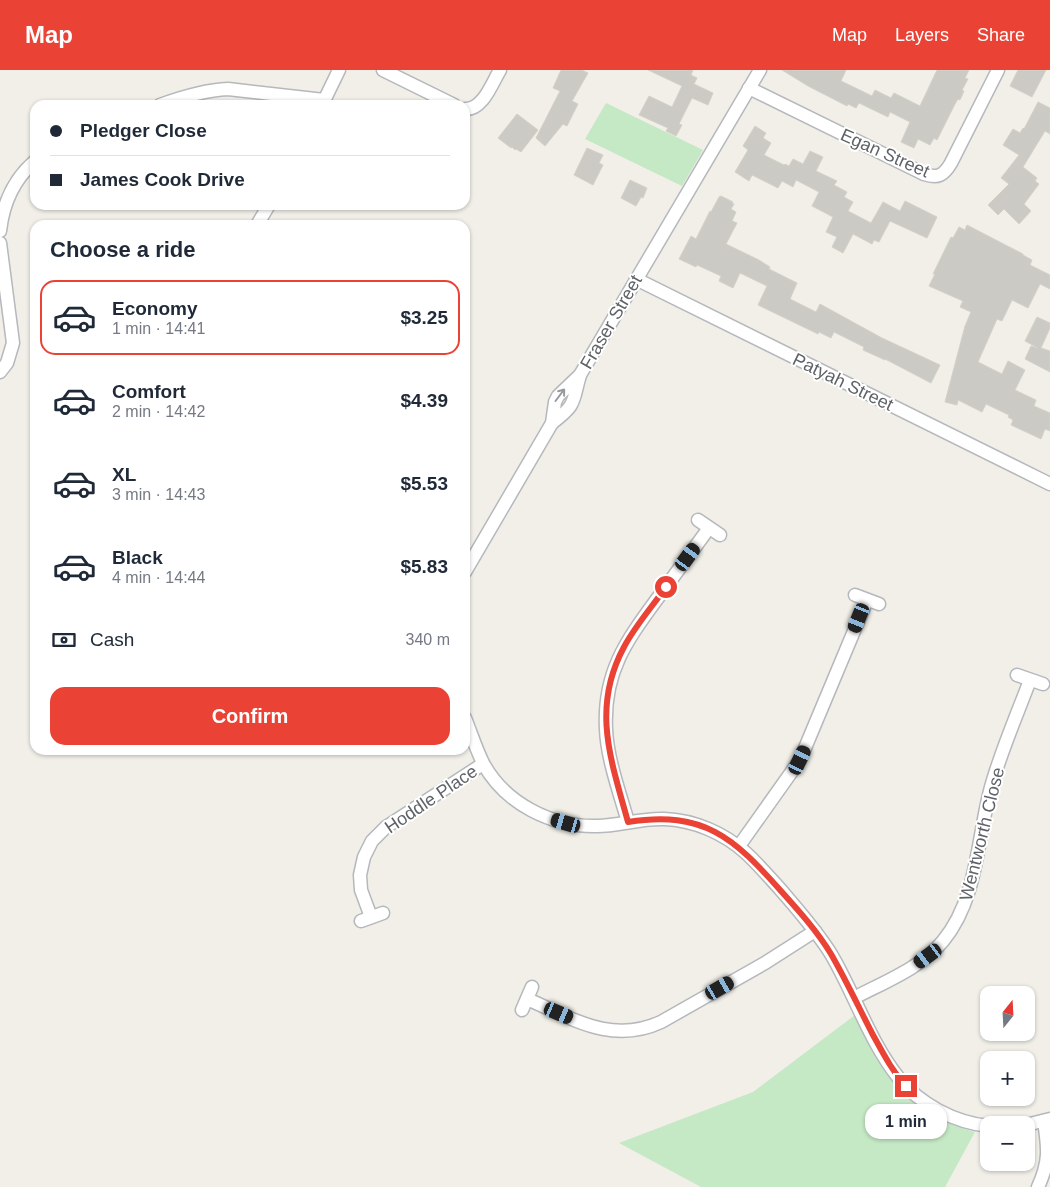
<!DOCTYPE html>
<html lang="en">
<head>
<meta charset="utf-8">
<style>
  :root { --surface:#fff; --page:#f2f2f3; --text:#1f2937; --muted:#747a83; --line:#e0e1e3; --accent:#ea4335 }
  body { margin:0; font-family:Helvetica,sans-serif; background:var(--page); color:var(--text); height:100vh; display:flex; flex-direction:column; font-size:19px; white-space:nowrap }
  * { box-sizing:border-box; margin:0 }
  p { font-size:16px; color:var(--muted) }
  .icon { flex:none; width:28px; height:28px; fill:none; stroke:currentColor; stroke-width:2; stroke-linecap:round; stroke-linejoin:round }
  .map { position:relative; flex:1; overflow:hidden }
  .panel { position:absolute; left:30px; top:150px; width:440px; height:535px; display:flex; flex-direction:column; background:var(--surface); border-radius:15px; box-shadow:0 1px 4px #0004 }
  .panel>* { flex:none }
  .top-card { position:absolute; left:30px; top:30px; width:440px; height:110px; border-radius:15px; box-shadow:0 1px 4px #0004; display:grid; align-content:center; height:110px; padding:0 20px; background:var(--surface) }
  .needle { width:32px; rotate:18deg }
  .buttons { position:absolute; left:980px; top:916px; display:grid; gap:10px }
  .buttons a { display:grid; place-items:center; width:55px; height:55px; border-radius:10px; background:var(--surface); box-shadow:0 1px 4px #0004; font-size:25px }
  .end { position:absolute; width:22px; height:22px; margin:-11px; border:6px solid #ea4335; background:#fff; box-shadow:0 0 0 2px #fff }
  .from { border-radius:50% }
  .bubble { position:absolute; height:35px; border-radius:15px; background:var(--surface); box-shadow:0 1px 4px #0004; font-size:16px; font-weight:700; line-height:35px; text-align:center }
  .car { position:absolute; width:15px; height:30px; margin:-15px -8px; border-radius:6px; box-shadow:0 0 4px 1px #0007; background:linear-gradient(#222 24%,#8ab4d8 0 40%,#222 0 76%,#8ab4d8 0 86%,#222 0) }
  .top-card b { display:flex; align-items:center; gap:18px; height:48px; font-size:19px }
  .top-card b+b { border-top:1px solid var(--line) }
  .top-card i { width:12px; height:12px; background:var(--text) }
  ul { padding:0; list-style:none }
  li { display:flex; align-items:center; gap:15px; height:75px; margin:0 10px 8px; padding:0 10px; border:2px solid transparent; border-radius:15px }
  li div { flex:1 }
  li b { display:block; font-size:19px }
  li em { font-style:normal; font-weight:700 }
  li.selected { border-color:var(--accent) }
  li>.icon { width:45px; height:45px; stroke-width:1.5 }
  h2 { padding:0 20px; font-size:22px; line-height:60px }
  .pay { display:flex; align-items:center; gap:12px; height:55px; padding:0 20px; font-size:19px }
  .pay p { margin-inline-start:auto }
  .action { display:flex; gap:10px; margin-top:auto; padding:10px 20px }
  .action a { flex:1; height:58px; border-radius:15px; background:var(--accent); color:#fff; font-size:20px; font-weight:700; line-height:58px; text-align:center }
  header { display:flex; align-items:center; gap:30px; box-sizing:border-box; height:70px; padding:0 25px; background:var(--accent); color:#fff }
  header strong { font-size:24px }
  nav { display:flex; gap:28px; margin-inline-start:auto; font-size:18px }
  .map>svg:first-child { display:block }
</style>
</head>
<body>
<header>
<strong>Map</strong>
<nav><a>Map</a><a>Layers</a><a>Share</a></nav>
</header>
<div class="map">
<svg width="1050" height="1117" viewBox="0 0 1050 1117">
  <rect width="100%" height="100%" fill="#f1efe8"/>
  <g fill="#c5e8c5">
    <polygon points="606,33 703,80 682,116 585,69"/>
    <path d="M855 945C887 1005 905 1043 975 1062L945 1117H701L619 1073 753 1022Z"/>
  </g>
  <g fill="#cccac5" stroke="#d6d1c6">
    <polygon points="561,0 582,0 588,3 572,31 578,34 567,56 563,54 545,76 536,68 560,21 553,18"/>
    <polygon points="648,0 693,0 691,5 697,8 694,14 713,23 708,35 692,28 679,54 682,55 676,66 666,61 668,58 639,45 649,26 672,37 682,16"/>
    <polygon points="782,0 846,0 841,11 872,26 875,20 891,28 894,23 920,36 937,0 969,0 965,8 968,9 962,20 964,21 960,30 958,29 955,34 937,70 934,68 930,75 918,69 914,78 901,72 910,52 890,42 888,47 859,33 856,38 848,34 847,36 808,16"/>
    <polygon points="1018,0 1046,0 1032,27 1010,16"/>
    <polygon points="1038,32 1050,38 1050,64 1045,61 1023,97 1037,108 1035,111 1039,114 1024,134 1031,141 1019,154 1004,139 998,145 988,135 1009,114 1001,108 1019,85 1003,75 1013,59 1020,63 1023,58 1024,59"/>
    <polygon points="517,44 538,60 521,82 516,79 515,80 512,77 511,78 498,68"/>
    <polygon points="755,56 766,63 763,68 771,73 764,85 784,95 785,94 789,96 793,89 803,94 810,81 823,87 816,101 837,111 834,115 847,122 844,127 853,132 848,141 871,153 883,132 900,141 905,131 937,147 927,168 890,151 879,172 874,170 872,174 853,164 843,183 832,177 837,167 826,162 833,147 812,136 819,122 796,110 793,117 782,111 778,118 752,105 749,111 735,102 748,80 743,76"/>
    <polygon points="587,78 603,85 599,93 603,95 593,115 574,105"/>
    <polygon points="630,110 647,118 643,128 641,127 636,136 621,128"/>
    <polygon points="721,126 733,132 732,133 734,134 731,139 736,142 732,151 737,153 726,174 759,190 770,197 769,199 797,213 790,229 816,242 820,234 882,268 940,295 931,313 885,289 885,290 863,280 864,277 834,262 831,268 819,262 818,264 758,235 767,216 740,203 733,218 719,211 721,206 697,195 696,197 679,189 691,166 696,169 710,141 711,142 719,127"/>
    <polygon points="967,155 1023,184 1023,185 1032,190 1030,195 1050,205 1050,219 1040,214 1028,238 1012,230 1002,251 997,249 978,292 1002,304 1008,291 1025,300 1015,320 1036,330 1034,336 1050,343 1050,361 1045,359 1041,369 1011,355 1013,350 1008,347 1009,345 986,334 982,342 958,330 957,335 945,332 965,256 971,242 960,237 963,231 929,216 935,204 933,204 951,167 953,168 959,157 965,160"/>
    <polygon points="1037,247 1050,253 1050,258 1041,278 1050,281 1050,302 1025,289 1031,276 1038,278 1025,271"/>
  </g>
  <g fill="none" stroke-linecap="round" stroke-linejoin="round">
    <g stroke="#b5b8bc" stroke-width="15">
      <g id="street">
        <polyline points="383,0 454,35"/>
        <path d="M749 18 924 104C938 109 944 105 951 93L998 0"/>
        <path d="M160 35C182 27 204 20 228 19L324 30"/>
        <polyline points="322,35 339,0"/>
        <path d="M465 39C483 40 492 13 500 0"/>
        <polyline points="257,155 269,135"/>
        <path d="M0 161C3 134 14 109 35 91"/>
        <polyline points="0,173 13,273 7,293 0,302"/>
        <polyline points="636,209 1050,414"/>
        <path d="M552 353C577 334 572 333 580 305"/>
        <polyline points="698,450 720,465"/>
        <polyline points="465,502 552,353 555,332 558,326 580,305 760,0"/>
        <polyline points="855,525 879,534"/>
        <polyline points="1017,605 1043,614"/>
        <path d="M465 648C471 663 476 679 483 693 505 734 552 757 597 756 619 756 641 748 664 749 694 750 724 763 746 783 758 794 769 807 780 819 798 840 816 860 831 884 854 923 870 972 898 1007 919 1034 955 1053 989 1056"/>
        <path d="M628 752C620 724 607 688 606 659 603 601 627 570 660 525 676 503 693 480 709 458"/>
        <polyline points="739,776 800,690 867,530"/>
        <polyline points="371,847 361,820 360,805 364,787 372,771 386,757 483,694"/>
        <polyline points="361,851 383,843"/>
        <path d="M854 928C884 912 921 898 943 871 978 829 977 768 991 717 1001 681 1017 645 1030 610"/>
        <path d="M527 929C572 948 611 975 661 952L765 893 815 861"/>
        <polyline points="522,940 532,917"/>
        <polyline points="1026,1055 1050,1049"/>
        <path d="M1038 1117C1050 1091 1048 1078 1044 1051"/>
      </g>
    </g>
    <use href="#street" stroke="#fff" stroke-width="12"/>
  </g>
  <defs><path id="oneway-shaft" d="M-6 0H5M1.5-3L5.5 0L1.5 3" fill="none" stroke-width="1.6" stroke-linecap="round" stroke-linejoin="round" transform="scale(1.25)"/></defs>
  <use stroke="#979a9d" href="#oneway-shaft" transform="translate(560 325) rotate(-53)"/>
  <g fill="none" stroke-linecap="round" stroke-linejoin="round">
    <path stroke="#ea4335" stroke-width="6" d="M666 517C652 537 635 556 624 577 591 638 611 690 628 752 704 740 734 768 781 821 799 841 817 861 831 884 846 910 859 938 873 965 883 983 892 1001 906 1016"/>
  </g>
  <g text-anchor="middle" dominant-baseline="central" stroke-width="4" stroke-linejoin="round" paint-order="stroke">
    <g font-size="18" fill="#5f6368" stroke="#fff">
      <text transform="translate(885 83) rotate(24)">Egan Street</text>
      <text transform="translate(611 252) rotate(-60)">Fraser Street</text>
      <text transform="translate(843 312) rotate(26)">Patyah Street</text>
      <text transform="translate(431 729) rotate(-34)">Hoddle Place</text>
      <text transform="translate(982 764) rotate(-76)">Wentworth Close</text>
    </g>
  </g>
</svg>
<div class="buttons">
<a><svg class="needle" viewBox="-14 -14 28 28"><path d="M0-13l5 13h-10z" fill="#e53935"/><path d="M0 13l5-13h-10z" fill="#747a83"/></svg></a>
<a>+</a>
<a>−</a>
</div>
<i class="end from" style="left:666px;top:517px"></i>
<i class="end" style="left:906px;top:1016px"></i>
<div class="bubble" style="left:865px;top:1034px;width:82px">1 min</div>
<i class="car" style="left:688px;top:487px;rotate:36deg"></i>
<i class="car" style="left:859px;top:548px;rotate:202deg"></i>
<i class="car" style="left:800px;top:690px;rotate:25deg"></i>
<i class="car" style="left:566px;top:753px;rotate:286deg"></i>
<i class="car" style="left:928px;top:886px;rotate:234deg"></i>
<i class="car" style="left:720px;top:918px;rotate:60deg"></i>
<i class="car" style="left:559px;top:943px;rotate:113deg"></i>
<div class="top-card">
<b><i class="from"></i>Pledger Close</b>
<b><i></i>James Cook Drive</b>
</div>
<section class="panel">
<h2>Choose a ride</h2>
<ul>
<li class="selected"><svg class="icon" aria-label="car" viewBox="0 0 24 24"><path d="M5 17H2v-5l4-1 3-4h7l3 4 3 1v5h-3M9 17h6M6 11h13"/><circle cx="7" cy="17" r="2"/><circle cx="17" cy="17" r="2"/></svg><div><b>Economy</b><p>1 min · 14:41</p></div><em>$3.25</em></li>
<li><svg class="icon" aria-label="car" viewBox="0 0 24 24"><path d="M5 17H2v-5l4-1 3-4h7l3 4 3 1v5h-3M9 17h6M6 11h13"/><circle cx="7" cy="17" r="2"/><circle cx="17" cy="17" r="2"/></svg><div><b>Comfort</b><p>2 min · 14:42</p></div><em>$4.39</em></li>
<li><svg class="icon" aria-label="car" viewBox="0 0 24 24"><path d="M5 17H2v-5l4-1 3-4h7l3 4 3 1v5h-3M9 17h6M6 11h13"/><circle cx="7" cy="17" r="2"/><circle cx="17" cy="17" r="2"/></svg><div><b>XL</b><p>3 min · 14:43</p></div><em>$5.53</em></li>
<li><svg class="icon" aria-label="car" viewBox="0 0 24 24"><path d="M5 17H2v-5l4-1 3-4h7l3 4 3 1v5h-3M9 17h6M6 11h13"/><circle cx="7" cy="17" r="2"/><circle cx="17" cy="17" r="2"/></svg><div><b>Black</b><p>4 min · 14:44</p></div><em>$5.83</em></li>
</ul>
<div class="pay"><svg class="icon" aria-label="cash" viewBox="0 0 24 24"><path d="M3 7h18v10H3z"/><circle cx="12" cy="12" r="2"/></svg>Cash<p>340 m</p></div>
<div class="action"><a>Confirm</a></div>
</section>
</div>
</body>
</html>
